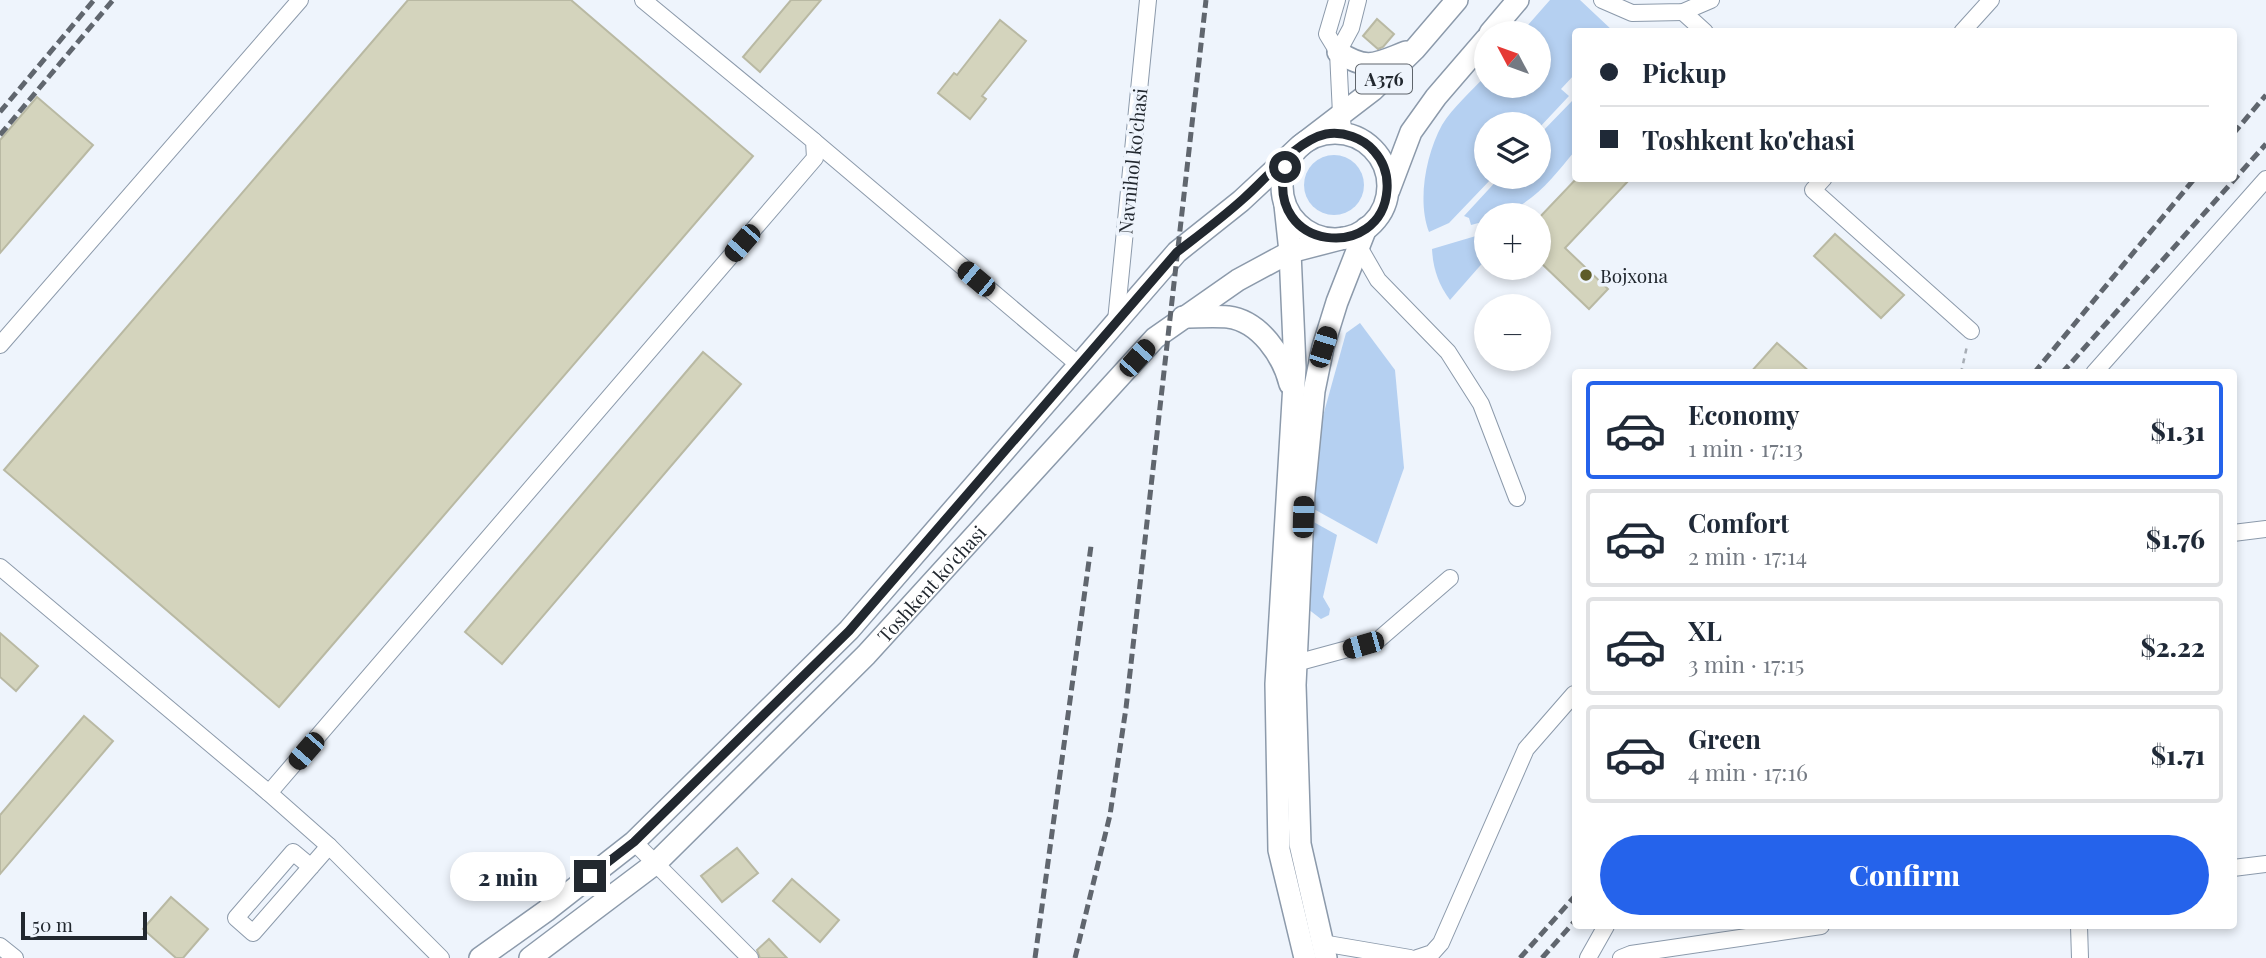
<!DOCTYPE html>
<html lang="en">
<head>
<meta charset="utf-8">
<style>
  :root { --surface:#fff; --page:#f2f2f3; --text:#1f2937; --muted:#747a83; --line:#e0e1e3; --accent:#2563eb }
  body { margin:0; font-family:"Playfair Display",serif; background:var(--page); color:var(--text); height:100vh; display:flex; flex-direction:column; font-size:26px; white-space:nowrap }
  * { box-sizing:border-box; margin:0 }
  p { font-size:23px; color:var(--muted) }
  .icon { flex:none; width:38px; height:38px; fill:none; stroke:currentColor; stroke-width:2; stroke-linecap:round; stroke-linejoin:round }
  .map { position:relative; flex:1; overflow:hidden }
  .panel { position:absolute; left:1572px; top:369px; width:665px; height:560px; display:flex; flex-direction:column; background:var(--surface); border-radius:7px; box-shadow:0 4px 10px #0003 }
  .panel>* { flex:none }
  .banner { position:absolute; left:1572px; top:28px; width:665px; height:154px; border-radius:7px; box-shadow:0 4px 10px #0003; display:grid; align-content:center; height:154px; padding:0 28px; background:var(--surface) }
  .needle { width:46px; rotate:311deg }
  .controls { position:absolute; left:1474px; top:21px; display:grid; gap:14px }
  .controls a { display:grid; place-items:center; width:77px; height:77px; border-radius:50%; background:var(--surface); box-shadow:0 4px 10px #0003; font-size:35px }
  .scale { position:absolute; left:21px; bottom:18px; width:126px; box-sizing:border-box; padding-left:7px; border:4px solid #22282f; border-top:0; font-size:19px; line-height:24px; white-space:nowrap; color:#22282f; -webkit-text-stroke:5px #eef4fc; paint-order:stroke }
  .end { position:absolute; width:32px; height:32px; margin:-16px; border:9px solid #22282f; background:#fff; box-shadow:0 0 0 4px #fff }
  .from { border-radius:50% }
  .bubble { position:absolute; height:49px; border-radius:24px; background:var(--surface); box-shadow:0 4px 10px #0003; font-size:23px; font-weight:800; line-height:49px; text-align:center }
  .car { position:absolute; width:21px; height:42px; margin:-21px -10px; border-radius:9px; box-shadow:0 0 5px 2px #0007; background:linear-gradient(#222 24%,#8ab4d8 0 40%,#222 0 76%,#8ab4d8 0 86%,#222 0) }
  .banner b { display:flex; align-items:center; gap:24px; height:66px; font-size:26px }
  .banner b+b { border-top:2px solid var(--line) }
  .banner i { width:18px; height:18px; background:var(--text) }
  ul { padding:12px 0 0; list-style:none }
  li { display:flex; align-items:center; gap:21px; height:98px; margin:0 14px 10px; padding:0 14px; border:4px solid var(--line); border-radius:7px }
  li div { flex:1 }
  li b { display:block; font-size:26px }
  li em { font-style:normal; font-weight:800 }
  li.active { border-color:var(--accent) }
  li>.icon { width:63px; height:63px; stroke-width:1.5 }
  .button { display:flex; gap:14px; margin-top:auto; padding:14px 28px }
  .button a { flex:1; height:80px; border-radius:42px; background:var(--accent); color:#fff; font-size:28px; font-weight:800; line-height:80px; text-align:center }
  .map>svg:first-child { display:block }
</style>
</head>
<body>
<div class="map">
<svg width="2266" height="958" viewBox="0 0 2266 958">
  <rect width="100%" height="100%" fill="#eef4fc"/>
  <g fill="#b5d0f1">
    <path d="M1550 0H1580L1613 31 1575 32V74L1561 89 1569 96 1538 129V124H1486V177H1493L1449 223 1429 232C1417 201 1426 154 1442 125 1453 107 1472 91 1486 75V86H1538V33H1521Z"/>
    <path d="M1572 101 1575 104V151C1551 179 1526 215 1486 215V221L1471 225 1469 218 1464 216 1500 177H1538V136Z"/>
    <circle cx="1334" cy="185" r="30"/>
    <path d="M1486 233V259L1450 300C1438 284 1433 268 1432 249Z"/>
    <polygon points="1360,323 1395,370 1404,468 1377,544 1312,508 1323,416 1346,333"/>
    <polygon points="1310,520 1337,535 1323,597 1330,609 1329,615 1321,619 1308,609"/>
  </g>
  <g fill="#d4d4bd" stroke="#b9b9a3" stroke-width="2">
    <polygon points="408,0 571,0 753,156 279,707 4,470"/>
    <polygon points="791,0 821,0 760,72 743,57"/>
    <polygon points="1377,19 1394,34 1383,47 1378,49 1363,36"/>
    <polygon points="1000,20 1026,41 982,96 986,99 970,119 938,93 954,73 957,75"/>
    <polygon points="37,97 93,145 0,253 0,140"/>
    <polygon points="1577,178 1631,178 1565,248 1608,289 1589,309 1538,260 1538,219"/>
    <polygon points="1835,234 1904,295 1881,318 1814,256"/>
    <polygon points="1777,343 1811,373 1750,373"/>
    <polygon points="703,352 741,384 502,664 465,632"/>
    <polygon points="0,633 38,666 16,691 0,677"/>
    <polygon points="84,716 113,741 0,874 0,815"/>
    <polygon points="737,848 758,873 722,902 701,876"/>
    <polygon points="792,879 839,920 820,942 773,901"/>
    <polygon points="171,897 208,929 183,958 176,958 143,929"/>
    <polygon points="769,939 787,958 760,958 757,950"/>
  </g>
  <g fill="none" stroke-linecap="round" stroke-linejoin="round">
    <g stroke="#8c9aab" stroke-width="18">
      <g id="minor">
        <polyline points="1337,0 1327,34 1338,52 1341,114 1344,134"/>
        <polyline points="1602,0 1632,13 1683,12 1711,0"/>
        <polyline points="1683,12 1705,32"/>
        <polyline points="1962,32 1991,0"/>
        <polyline points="1338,52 1351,28 1358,0"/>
        <polyline points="814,141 1080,366"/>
        <polyline points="1824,178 1813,190 1971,331"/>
        <polyline points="1359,247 1378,280 1448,352 1481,404 1517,498"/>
        <polyline points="1116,321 1148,0"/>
        <polyline points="0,345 300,0"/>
        <polyline points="2094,373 2266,179"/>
        <polyline points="2233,533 2266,529"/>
        <polyline points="0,567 269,793 329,846 441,958"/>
        <polyline points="1286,661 1296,663 1377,641 1450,578"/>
        <polyline points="269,793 815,158 814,141 643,0"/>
        <polyline points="634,842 750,958"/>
        <polyline points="311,867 293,852 236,918 253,933 329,846"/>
        <polyline points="2233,868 2266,864"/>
        <polyline points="2079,926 2080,958"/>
        <polyline points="1322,943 1410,958"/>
        <polyline points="0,946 15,958"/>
        <polyline points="1417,958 1432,953 1441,943 1526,749 1574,694"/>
        <polyline points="1588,958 1606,926"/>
        <polyline points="1621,958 1631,954 1821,926"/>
      </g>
    </g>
    <g stroke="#8c9aab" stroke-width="24">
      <g id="major">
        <polyline points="1490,33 1518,0"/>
        <path d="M1338 52C1368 71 1375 64 1406 52"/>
        <circle cx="1335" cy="186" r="53"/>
        <polyline points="1389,190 1411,132 1436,97 1486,39"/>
        <polyline points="1285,205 1290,252 1295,367 1276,684 1279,850 1305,958"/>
        <path d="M1183 317C1198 317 1214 316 1228 317 1260 321 1283 356 1290 384"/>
        <polyline points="480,958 546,911 634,842 849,630 1177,252 1241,201 1300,146 1373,90 1415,49 1457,0"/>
        <path id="s1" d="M530 958 656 863 866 655 1155 338 1238 280 1290 252 1344 238"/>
        <polyline points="1326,958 1300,844 1295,685 1304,493 1314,391 1323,347 1337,302 1366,228"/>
      </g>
    </g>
    <polyline stroke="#a7adb5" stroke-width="2.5" stroke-dasharray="5 5" stroke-linecap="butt" points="1961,373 1967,346"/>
    <use href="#minor" stroke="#fff" stroke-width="16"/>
    <use href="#major" stroke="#fff" stroke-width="21"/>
    <g stroke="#60666e" stroke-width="5" stroke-dasharray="10 5" stroke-linecap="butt">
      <polyline points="0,112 94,0"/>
      <polyline points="2233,134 2266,95"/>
      <polyline points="0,135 113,0"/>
      <polyline points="2034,373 2195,178"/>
      <polyline points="2062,373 2266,144"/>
      <polyline points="1035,958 1091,546"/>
      <polyline points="1075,958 1110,815 1126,708 1206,0"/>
      <polyline points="1520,958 1575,896"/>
      <polyline points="1542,958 1575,921"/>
    </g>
  </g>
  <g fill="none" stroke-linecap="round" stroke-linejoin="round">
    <path stroke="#22282f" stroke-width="9" d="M590 876 634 842 849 631 1177 252C1199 235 1222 218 1243 199 1266 179 1297 140 1326 134 1343 131 1363 138 1374 151 1384 162 1388 176 1387 190 1382 262 1265 252 1285 167"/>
  </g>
  <circle fill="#5e5c29" stroke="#eef4fc" stroke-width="2.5" cx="1586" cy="275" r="7"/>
  <g text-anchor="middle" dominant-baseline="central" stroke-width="7" stroke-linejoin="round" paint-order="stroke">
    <rect fill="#eef4fc" stroke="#5f656c" stroke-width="2" x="1356" y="64.5" width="56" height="29" rx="5"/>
    <g font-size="18" font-weight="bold" fill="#22282f">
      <text x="1384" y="79">A376</text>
    </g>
    <g font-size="19" fill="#22282f" stroke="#eef4fc">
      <text transform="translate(1132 161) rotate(-84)">Navnihol ko'chasi</text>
      <text stroke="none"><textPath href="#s1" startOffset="550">Toshkent ko'chasi</textPath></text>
    </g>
    <g font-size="19" fill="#22282f" stroke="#eef4fc" text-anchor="start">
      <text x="1600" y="275">Bojxona</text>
    </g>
  </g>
</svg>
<div class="controls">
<a><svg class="needle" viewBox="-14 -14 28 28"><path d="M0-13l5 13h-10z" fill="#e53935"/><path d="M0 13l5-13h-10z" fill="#747a83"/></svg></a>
<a><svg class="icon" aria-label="layers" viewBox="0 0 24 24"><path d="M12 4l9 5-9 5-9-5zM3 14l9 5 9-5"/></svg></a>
<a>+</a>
<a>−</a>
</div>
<div class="scale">50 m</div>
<i class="end from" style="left:1285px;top:167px"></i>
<i class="end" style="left:590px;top:876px"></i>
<div class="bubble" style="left:450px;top:852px;width:116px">2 min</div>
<i class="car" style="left:742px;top:243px;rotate:221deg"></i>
<i class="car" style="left:976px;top:279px;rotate:310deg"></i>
<i class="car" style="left:1323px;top:347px;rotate:17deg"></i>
<i class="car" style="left:1137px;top:358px;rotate:42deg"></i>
<i class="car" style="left:1303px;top:517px;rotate:2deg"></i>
<i class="car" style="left:1363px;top:645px;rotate:254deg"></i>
<i class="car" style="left:306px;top:751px;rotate:221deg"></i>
<div class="banner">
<b><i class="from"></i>Pickup</b>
<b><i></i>Toshkent ko'chasi</b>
</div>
<section class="panel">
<ul>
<li class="active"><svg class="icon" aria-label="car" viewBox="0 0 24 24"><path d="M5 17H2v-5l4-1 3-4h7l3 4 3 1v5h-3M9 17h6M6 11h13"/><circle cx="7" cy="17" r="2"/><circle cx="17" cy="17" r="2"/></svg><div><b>Economy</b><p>1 min · 17:13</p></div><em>$1.31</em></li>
<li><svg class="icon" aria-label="car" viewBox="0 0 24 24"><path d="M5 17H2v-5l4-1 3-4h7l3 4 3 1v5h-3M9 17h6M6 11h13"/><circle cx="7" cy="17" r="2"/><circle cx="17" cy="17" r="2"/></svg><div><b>Comfort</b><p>2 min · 17:14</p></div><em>$1.76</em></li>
<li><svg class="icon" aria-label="car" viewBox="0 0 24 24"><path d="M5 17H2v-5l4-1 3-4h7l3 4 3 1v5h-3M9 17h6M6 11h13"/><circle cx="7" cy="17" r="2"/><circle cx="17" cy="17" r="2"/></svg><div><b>XL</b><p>3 min · 17:15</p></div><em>$2.22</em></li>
<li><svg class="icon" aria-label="car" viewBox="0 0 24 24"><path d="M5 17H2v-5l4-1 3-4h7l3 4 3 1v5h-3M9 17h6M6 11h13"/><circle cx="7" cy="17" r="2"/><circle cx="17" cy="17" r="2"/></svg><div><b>Green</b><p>4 min · 17:16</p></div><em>$1.71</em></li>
</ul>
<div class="button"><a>Confirm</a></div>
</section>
</div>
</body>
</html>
